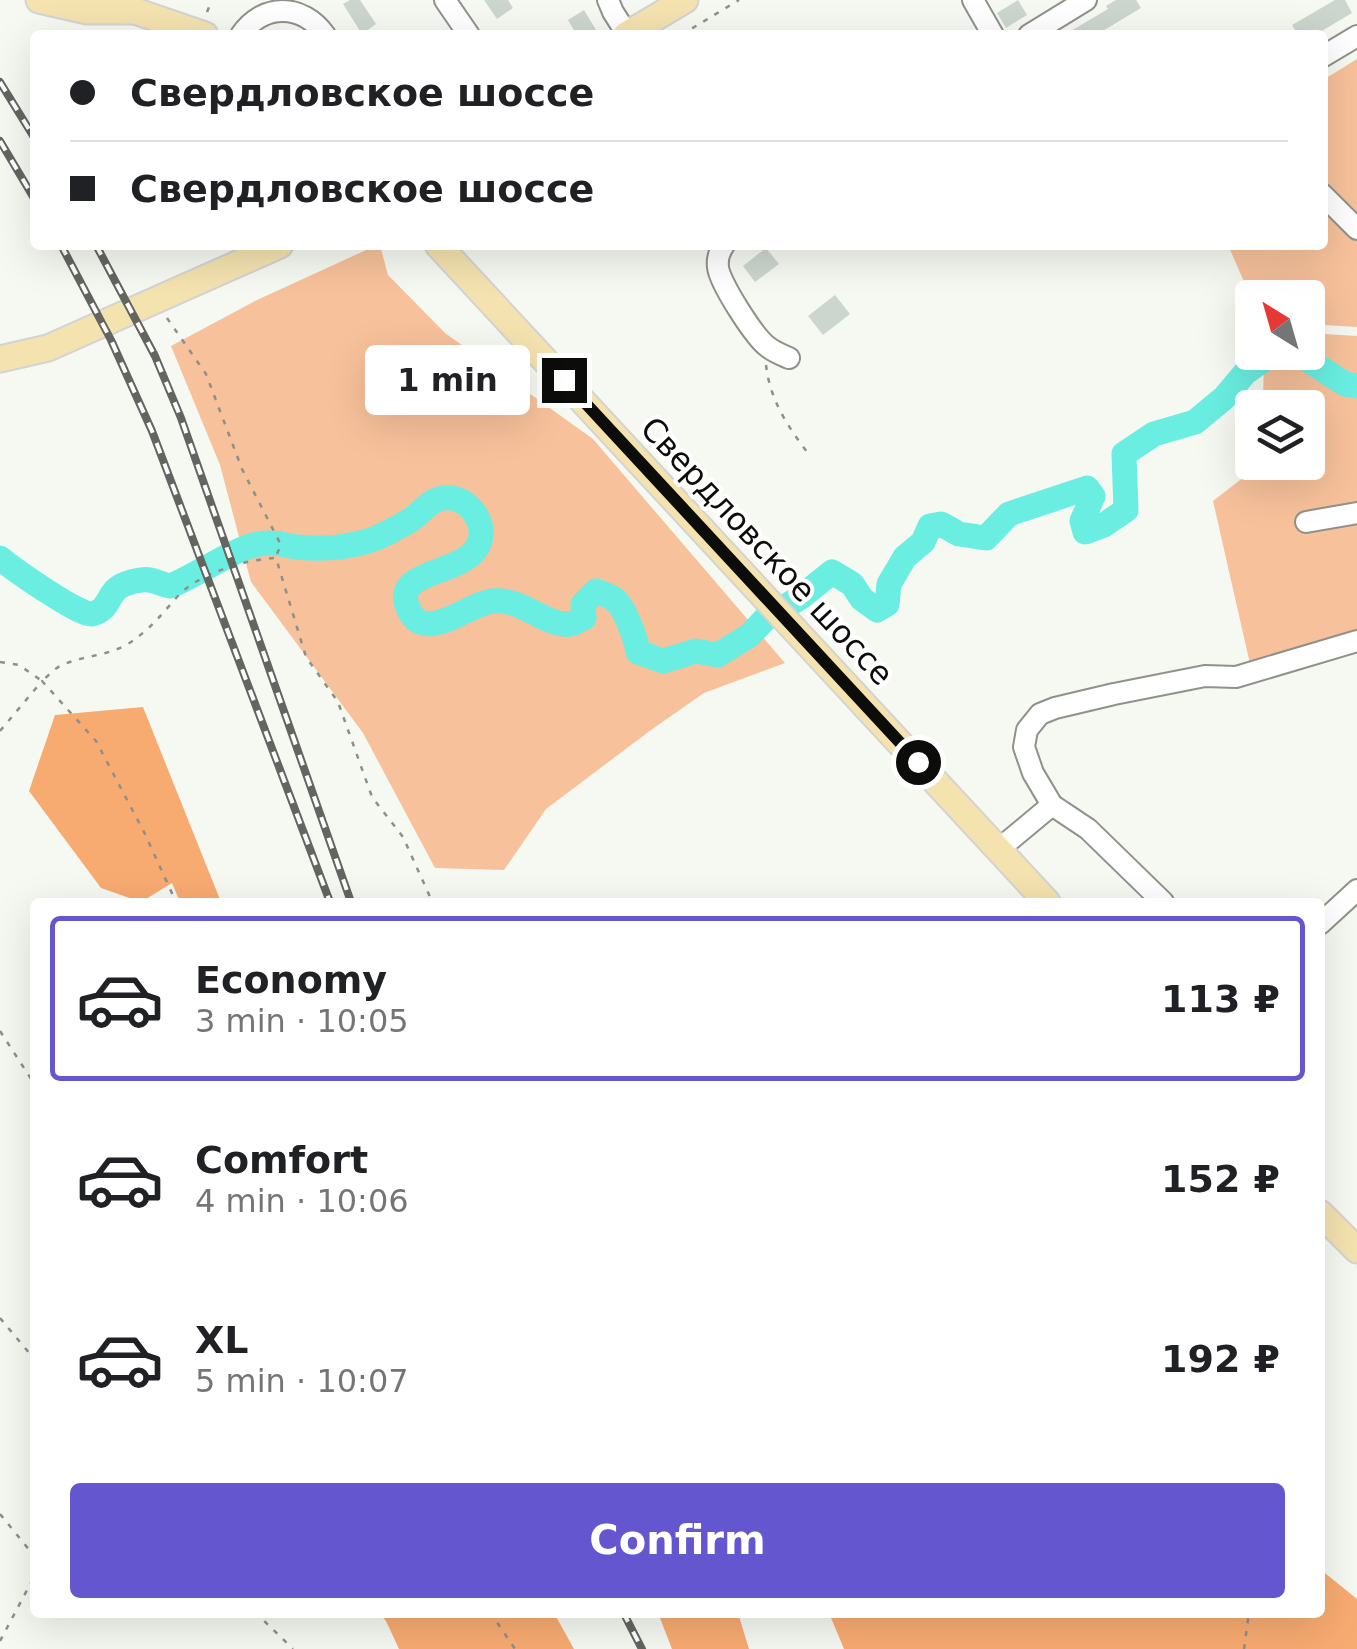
<!DOCTYPE html>
<html lang="en">
<head>
<meta charset="utf-8">
<style>
  :root { --surface:#fff; --page:#f2f2f2; --text:#202124; --muted:#757577; --line:#e0e0e0; --accent:#6356cf }
  body { margin:0; font-family:"DejaVu Sans",sans-serif; background:var(--page); color:var(--text); height:100vh; display:flex; flex-direction:column; font-size:38px; white-space:nowrap }
  * { box-sizing:border-box; margin:0 }
  p { font-size:32px; color:var(--muted) }
  .icon { flex:none; width:55px; height:55px; fill:none; stroke:currentColor; stroke-width:2; stroke-linecap:round; stroke-linejoin:round }
  .map { position:relative; flex:1; overflow:hidden }
  .side { position:absolute; left:30px; top:898px; width:1295px; height:720px; display:flex; flex-direction:column; background:var(--surface); border-radius:10px; box-shadow:0 10px 40px #0002 }
  .side>* { flex:none }
  .banner { position:absolute; left:30px; top:30px; width:1298px; height:220px; border-radius:10px; box-shadow:0 10px 40px #0002; display:grid; align-content:center; height:220px; padding:0 40px; background:var(--surface) }
  .needle { width:65px; rotate:323deg }
  .tools { position:absolute; left:1235px; top:280px; display:grid; gap:20px }
  .tools a { display:grid; place-items:center; width:90px; height:90px; border-radius:10px; background:var(--surface); box-shadow:0 10px 40px #0002; font-size:50px }
  .end { position:absolute; width:45px; height:45px; margin:-22px; border:12px solid #0c0d0a; background:#fff; box-shadow:0 0 0 5px #fff }
  .from { border-radius:50% }
  .bubble { position:absolute; height:70px; border-radius:10px; background:var(--surface); box-shadow:0 10px 40px #0002; font-size:32px; font-weight:700; line-height:70px; text-align:center }
  .banner b { display:flex; align-items:center; gap:35px; height:95px; font-size:38px }
  .banner b+b { border-top:2px solid var(--line) }
  .banner i { width:25px; height:25px; background:var(--text) }
  ul { padding:18px 0 0; list-style:none }
  li { display:flex; align-items:center; gap:30px; height:165px; margin:0 20px 15px; padding:0 20px; border:5px solid transparent; border-radius:10px }
  li div { flex:1 }
  li b { display:block; font-size:38px }
  li em { font-style:normal; font-weight:700 }
  li.active { border-color:var(--accent) }
  li>.icon { width:90px; height:90px; stroke-width:1.5 }
  .action { display:flex; gap:20px; margin-top:auto; padding:20px 40px }
  .action a { flex:1; height:115px; border-radius:10px; background:var(--accent); color:#fff; font-size:40px; font-weight:700; line-height:115px; text-align:center }
  .map>svg:first-child { display:block }
</style>
</head>
<body>
<div class="map">
<svg width="1357" height="1649" viewBox="0 0 1357 1649">
  <rect width="100%" height="100%" fill="#f6f9f1"/>
  <g fill="#f7c19b">
    <polygon points="1357,59 1357,327 1308,324 1308,298 1252,298 1252,300 1228,245 1322,245 1323,80"/>
    <polygon points="377,245 380,245 388,275 445,333 593,439 785,663 704,693 651,730 546,809 504,870 435,868 363,733 251,582 220,465 171,346 257,300"/>
    <polygon points="1308,333 1357,336 1357,652 1253,677 1213,501 1262,463 1308,462 1308,408 1263,407 1264,353 1308,352"/>
  </g>
  <g fill="#f8ab71">
    <polygon points="143,707 221,902 180,902 172,883 141,902 101,888 29,791 55,715"/>
    <polygon points="1320,1569 1357,1599 1357,1649 844,1649 829,1613 1320,1612"/>
    <polygon points="379,1613 554,1613 574,1649 399,1649 386,1621"/>
    <polygon points="658,1613 738,1613 749,1649 672,1649"/>
  </g>
  <g fill="none" stroke-linecap="round" stroke-linejoin="round">
    <g stroke="#6aeee1" stroke-width="25">
      <polyline points="1296,352 1345,384 1357,386"/>
      <path d="M0 558C13 569 80 616 92 614 105 611 107 602 113 593 118 585 132 581 141 580 152 578 159 584 170 586 199 575 238 544 267 543 276 542 287 546 297 547 323 550 346 548 371 540 385 535 399 527 412 519 422 512 430 500 443 498 456 496 468 503 475 514 479 520 482 527 481 535 477 578 394 565 407 605 421 648 467 604 492 601 521 597 546 627 570 624 575 623 579 620 584 618L583 604 596 591C604 594 614 597 619 604 627 615 636 639 638 652L663 661 696 651 718 655 750 635 765 619 801 597 832 572 852 584 862 599 877 610 887 604 889 584 905 557 923 542 930 526 941 524 959 534 986 538 1009 514 1087 488 1093 496 1082 521 1085 532 1104 525 1126 510 1124 454 1154 434 1195 422 1224 398 1245 373 1274 352"/>
    </g>
  </g>
  <g fill="#cdd5cf">
    <polygon points="350,0 360,0 376,24 362,34 343,4"/>
    <polygon points="484,0 508,0 513,8 497,19"/>
    <polygon points="1018,0 1027,15 1006,28 997,13"/>
    <polygon points="1116,0 1136,0 1141,8 1096,35 1064,35 1108,9 1106,6"/>
    <polygon points="1335,0 1345,0 1352,13 1315,35 1298,35 1292,25"/>
    <polygon points="584,10 596,30 588,35 577,35 568,20"/>
    <polygon points="766,248 779,264 755,282 743,266"/>
    <polygon points="835,295 850,314 823,335 808,316"/>
  </g>
  <g fill="none" stroke-linecap="round" stroke-linejoin="round">
    <g stroke="#8f928a" stroke-width="24">
      <g id="minor">
        <polyline points="445,0 469,35"/>
        <polyline points="608,0 613,12 627,34"/>
        <polyline points="973,0 993,35"/>
        <path d="M241 35C263 3 302 3 325 35"/>
        <polyline points="1029,35 1086,0"/>
        <polyline points="1322,57 1357,36"/>
        <polyline points="1322,194 1357,229"/>
        <path d="M724 245C719 252 717 259 718 267 719 282 755 338 768 347 774 352 782 355 789 358"/>
        <polyline points="1306,522 1357,513"/>
        <polyline points="1052,805 1088,829 1163,902"/>
        <polyline points="998,850 1052,805 1033,773 1024,747 1027,730 1040,714 1055,708 1114,694 1205,676 1236,677 1357,641"/>
        <polyline points="1320,924 1357,890"/>
      </g>
    </g>
    <g stroke="#d3d3d3" stroke-width="29">
      <g id="major">
        <polyline points="39,0 87,11 135,11"/>
        <polyline points="121,2 135,11 205,35"/>
        <polyline points="626,35 685,0"/>
        <polyline points="438,245 1047,902"/>
        <polyline points="0,359 48,348 280,245"/>
        <polyline points="1320,1213 1357,1250"/>
      </g>
    </g>
    <g stroke="#8d8f8a" stroke-width="2.5" stroke-dasharray="5 8" stroke-linecap="butt">
      <polyline points="207,12 212,0"/>
      <polyline points="681,35 739,0"/>
      <polyline points="167,318 206,374 242,469 281,545 276,556"/>
      <path d="M766 365C770 400 787 425 807 452"/>
      <path d="M0 662 19 665 42 681C48 676 54 669 60 666 81 656 106 656 126 645 148 632 161 615 177 597 197 574 246 559 276 558L306 657 338 702 372 797 403 837 431 899 483 902"/>
      <polyline points="0,731 42,681 96,741 144,832 176,902"/>
      <polyline points="0,1031 35,1085"/>
      <polyline points="0,1318 35,1360"/>
      <polyline points="0,1514 35,1557"/>
      <polyline points="255,1612 293,1649"/>
      <polyline points="490,1612 515,1649"/>
      <polyline points="0,1641 35,1575"/>
      <polyline points="1244,1649 1249,1612"/>
    </g>
    <use href="#minor" stroke="#fff" stroke-width="20"/>
    <use href="#major" stroke="#f4e2af" stroke-width="25"/>
    <g stroke="#636560" stroke-width="8">
      <g id="rail">
        <polyline points="0,82 35,139"/>
        <polyline points="0,141 35,200"/>
        <polyline points="61,245 111,340 152,431 330,902"/>
        <polyline points="96,245 155,356 181,418 351,902"/>
        <polyline points="623,1612 642,1649"/>
      </g>
    </g>
    <use href="#rail" stroke="#fff" stroke-width="4" stroke-dasharray="11" stroke-linecap="butt"/>
  </g>
  <g fill="none" stroke-linecap="round" stroke-linejoin="round">
    <polyline stroke="#0c0d0a" stroke-width="12" points="564,380 918,762"/>
  </g>
  <g text-anchor="middle" dominant-baseline="central" stroke-width="8" stroke-linejoin="round" paint-order="stroke">
    <g font-size="32" fill="#0c0d0a" stroke="#fff">
      <text transform="translate(767 551) rotate(47)">Свердловское шоссе</text>
    </g>
  </g>
</svg>
<div class="tools">
<a><svg class="needle" viewBox="-14 -14 28 28"><path d="M0-13l5 13h-10z" fill="#e53935"/><path d="M0 13l5-13h-10z" fill="#757577"/></svg></a>
<a><svg class="icon" aria-label="layers" viewBox="0 0 24 24"><path d="M12 4l9 5-9 5-9-5zM3 14l9 5 9-5"/></svg></a>
</div>
<i class="end from" style="left:918px;top:762px"></i>
<i class="end" style="left:564px;top:380px"></i>
<div class="bubble" style="left:365px;top:345px;width:165px">1 min</div>
<div class="banner">
<b><i class="from"></i>Свердловское шоссе</b>
<b><i></i>Свердловское шоссе</b>
</div>
<section class="side">
<ul>
<li class="active"><svg class="icon" aria-label="car" viewBox="0 0 24 24"><path d="M5 17H2v-5l4-1 3-4h7l3 4 3 1v5h-3M9 17h6M6 11h13"/><circle cx="7" cy="17" r="2"/><circle cx="17" cy="17" r="2"/></svg><div><b>Economy</b><p>3 min · 10:05</p></div><em>113 ₽</em></li>
<li><svg class="icon" aria-label="car" viewBox="0 0 24 24"><path d="M5 17H2v-5l4-1 3-4h7l3 4 3 1v5h-3M9 17h6M6 11h13"/><circle cx="7" cy="17" r="2"/><circle cx="17" cy="17" r="2"/></svg><div><b>Comfort</b><p>4 min · 10:06</p></div><em>152 ₽</em></li>
<li><svg class="icon" aria-label="car" viewBox="0 0 24 24"><path d="M5 17H2v-5l4-1 3-4h7l3 4 3 1v5h-3M9 17h6M6 11h13"/><circle cx="7" cy="17" r="2"/><circle cx="17" cy="17" r="2"/></svg><div><b>XL</b><p>5 min · 10:07</p></div><em>192 ₽</em></li>
</ul>
<div class="action"><a>Confirm</a></div>
</section>
</div>
</body>
</html>
